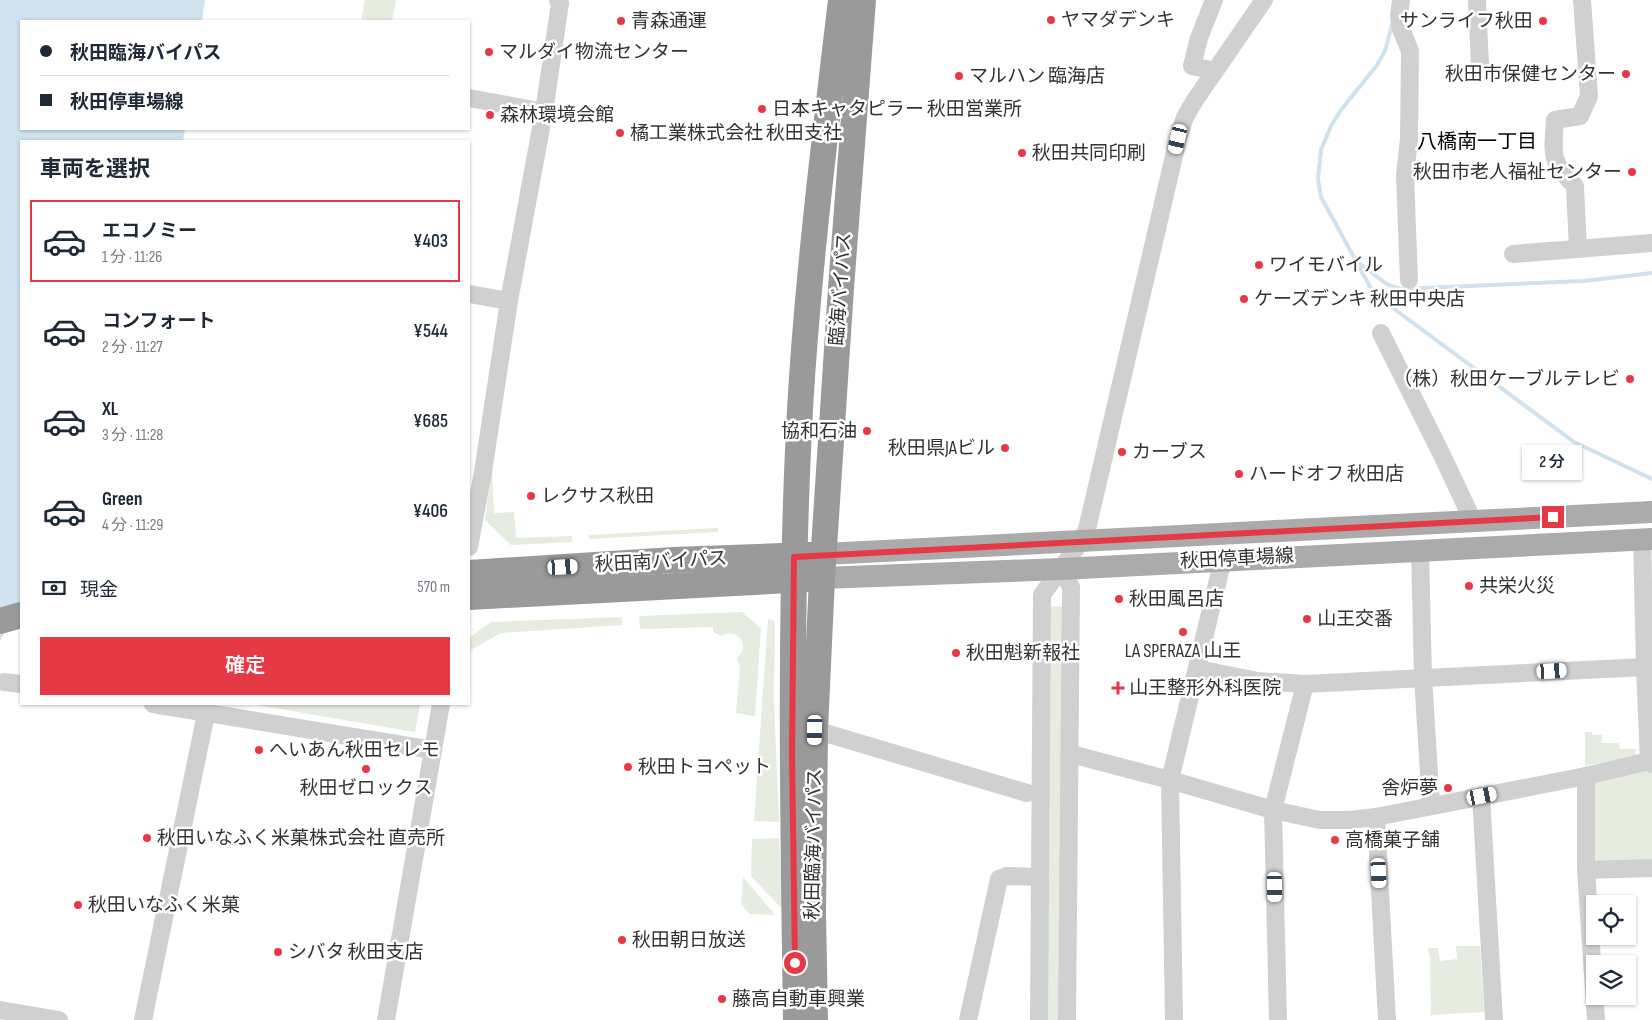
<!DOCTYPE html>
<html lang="ja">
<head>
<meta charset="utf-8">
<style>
  :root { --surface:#fff; --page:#f6f6f7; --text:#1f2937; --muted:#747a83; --line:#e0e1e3; --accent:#e63946 }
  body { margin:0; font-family:"Sofia Sans Condensed","Noto Sans JP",sans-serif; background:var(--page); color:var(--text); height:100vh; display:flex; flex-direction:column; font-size:19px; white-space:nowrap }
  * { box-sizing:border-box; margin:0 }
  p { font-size:16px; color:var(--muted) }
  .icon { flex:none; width:28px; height:28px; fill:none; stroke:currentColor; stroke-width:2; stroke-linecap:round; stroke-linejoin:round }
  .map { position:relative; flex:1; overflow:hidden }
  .panel { position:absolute; left:20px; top:140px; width:450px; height:565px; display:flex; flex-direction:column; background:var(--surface); border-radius:0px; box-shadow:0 1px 4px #0004 }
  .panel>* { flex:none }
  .guide { position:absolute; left:20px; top:20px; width:450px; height:110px; border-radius:0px; box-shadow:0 1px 4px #0004; display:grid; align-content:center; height:110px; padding:0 20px; background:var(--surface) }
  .controls { position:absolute; left:1586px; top:895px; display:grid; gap:10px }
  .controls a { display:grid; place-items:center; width:50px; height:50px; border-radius:0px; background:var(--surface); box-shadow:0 1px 4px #0004; font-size:25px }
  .end { position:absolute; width:22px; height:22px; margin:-11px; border:6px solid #e63946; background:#fff; box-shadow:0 0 0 2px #fff }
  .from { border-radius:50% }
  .bubble { position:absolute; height:35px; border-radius:0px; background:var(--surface); box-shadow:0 1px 4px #0004; font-size:16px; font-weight:600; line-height:35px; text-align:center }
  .car { position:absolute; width:15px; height:30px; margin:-15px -8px; border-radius:6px; box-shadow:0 0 4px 1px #0007; background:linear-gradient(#fff 24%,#345 0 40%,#fff 0 76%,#345 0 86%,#fff 0) }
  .guide b { display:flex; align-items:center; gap:18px; height:48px; font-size:19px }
  .guide b+b { border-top:1px solid var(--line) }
  .guide i { width:12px; height:12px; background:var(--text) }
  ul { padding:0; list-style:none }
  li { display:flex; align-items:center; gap:15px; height:82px; margin:0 10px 8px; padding:0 10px; border:2px solid transparent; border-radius:0px }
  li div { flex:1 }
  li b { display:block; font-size:19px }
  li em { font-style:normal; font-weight:600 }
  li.active { border-color:var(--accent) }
  li>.icon { width:45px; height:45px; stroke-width:1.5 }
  h2 { padding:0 20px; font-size:22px; line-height:60px }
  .pay { display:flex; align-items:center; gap:12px; height:55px; padding:0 20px; font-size:19px }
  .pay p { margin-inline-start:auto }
  .primary-button { display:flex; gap:10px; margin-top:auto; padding:10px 20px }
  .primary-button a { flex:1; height:58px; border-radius:0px; background:var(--accent); color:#fff; font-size:20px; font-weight:600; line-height:58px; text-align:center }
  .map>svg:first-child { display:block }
</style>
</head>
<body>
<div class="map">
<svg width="1652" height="1020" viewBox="0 0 1652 1020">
  <rect width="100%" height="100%" fill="#fff"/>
  <g fill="#e6ecdf">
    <polygon points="365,0 396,0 392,21 376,21 361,19"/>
    <polygon points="492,466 494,513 514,512 516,538 572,536 572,542 511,545 485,520"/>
    <polygon points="718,528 718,532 589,539 589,535"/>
    <polygon points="1046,606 1068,607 1062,1020 1042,1020"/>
    <path d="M742 612 761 628 755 716 736 713 740 667 737 658C752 646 737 626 721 636L713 632V627L640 629 639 616Z"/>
    <polygon points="622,617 622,625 501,633 471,650 469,662 469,638 491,622"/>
    <polygon points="768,619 772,620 775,622 774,698 779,822 754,821"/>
    <polygon points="251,704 420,704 415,732"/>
    <polygon points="1585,732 1592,732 1592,735 1602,735 1602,743 1619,743 1620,749 1636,749 1635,756 1585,766"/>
    <polygon points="1652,768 1652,864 1592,866 1591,780"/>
    <polygon points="779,838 783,910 751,876 752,839"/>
    <polygon points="743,877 775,915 750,914 741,904"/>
    <polygon points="1456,946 1480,946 1484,1012 1431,1015 1430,958 1428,948 1438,948 1440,961 1457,959"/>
  </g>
  <polygon fill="#cfe2ee" points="0,0 205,0 202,21 21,21 21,129 185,129 183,141 21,141 21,602 0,641"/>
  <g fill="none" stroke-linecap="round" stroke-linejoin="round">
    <g stroke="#cfe2ee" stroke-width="4">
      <polyline points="1393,21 1385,51 1377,65 1341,110 1331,126 1321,150 1318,179 1321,197 1374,294 1574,442 1652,479"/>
      <polyline points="1356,261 1388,285 1401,289 1584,281 1652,273"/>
    </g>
    <g stroke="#d0d0d0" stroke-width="18">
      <polyline points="1214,0 1199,38 1192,66 1215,71"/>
      <polyline points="1401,0 1399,16 1401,29 1410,51 1409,139 1405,175 1409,280"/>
      <polyline points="1477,0 1480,65"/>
      <polyline points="469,98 544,112"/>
      <path d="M1578 249 1575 186C1549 160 1553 155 1555 120L1580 116 1589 96 1582 0"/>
      <polyline points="1513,254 1652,243"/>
      <polyline points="469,294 509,301"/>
      <polyline points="1381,333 1441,453 1473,521"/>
      <polyline points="1642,539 1645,667 1649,761 1652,764"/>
      <polyline points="469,547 483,472 509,301 544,112 560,3 558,0"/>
      <polyline points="1420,550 1423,677 1431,806"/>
      <polyline points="1061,569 1071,587 1067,1020"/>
      <polyline points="1198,669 1258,681 1305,684 1645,667"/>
      <polyline points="4,682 21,684"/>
      <polyline points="153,704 433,750"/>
      <polyline points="815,730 1027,793"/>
      <polyline points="1071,754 1170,780 1273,810 1320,820 1350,820 1376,817 1586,776 1649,761"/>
      <polyline points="1586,776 1586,870 1596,1020"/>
      <polyline points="1481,796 1494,1020"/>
      <polyline points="1376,817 1387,1020"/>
      <polyline points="1586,870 1652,868"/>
      <polyline points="0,1010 59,1020"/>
      <polyline points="143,1020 208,704"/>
      <polyline points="386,1020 441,704"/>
      <polyline points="968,1020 999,879 1007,876 1040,877"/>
      <polyline points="1039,1020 1042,595 1081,541 1087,529 1178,139 1185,117 1195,100 1264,0"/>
      <polyline points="1174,1020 1170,780 1223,559"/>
      <polyline points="1278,1020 1273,810 1305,684"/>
    </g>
    <g stroke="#ababab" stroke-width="22">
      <polyline points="824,554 1652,512"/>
      <polyline points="822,578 1061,569 1652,539"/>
    </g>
    <g stroke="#9a9a9a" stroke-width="26">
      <polyline points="469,573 674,560 810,555"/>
      <polyline points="469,597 809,579"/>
      <polyline points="0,621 21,615"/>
      <path d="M796 1020C793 816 789 613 800 409 808 272 825 136 841 0"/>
      <polyline points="815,1020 813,912 815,730 822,578 841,288 863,0"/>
    </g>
  </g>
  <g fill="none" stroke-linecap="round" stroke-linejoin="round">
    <polyline stroke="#e63946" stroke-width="6" points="795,963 792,753 794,557 1553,517"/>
  </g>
  <g fill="#e63946" stroke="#fff" stroke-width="2">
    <circle cx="1051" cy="20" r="5"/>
    <circle cx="621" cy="21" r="5"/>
    <circle cx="1543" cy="21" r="5"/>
    <circle cx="489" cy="52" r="5"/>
    <circle cx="1626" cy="74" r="5"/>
    <circle cx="959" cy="76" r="5"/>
    <circle cx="762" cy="109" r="5"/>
    <circle cx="490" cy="115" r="5"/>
    <circle cx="620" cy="133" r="5"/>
    <circle cx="1022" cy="153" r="5"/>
    <circle cx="1632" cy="172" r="5"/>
    <circle cx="1259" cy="265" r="5"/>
    <circle cx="1244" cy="299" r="5"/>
    <circle cx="1630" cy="379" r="5"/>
    <circle cx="867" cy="431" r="5"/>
    <circle cx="1005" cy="448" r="5"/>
    <circle cx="1122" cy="452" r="5"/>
    <circle cx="1239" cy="474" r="5"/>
    <circle cx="531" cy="496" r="5"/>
    <circle cx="1469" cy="586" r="5"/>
    <circle cx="1119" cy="599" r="5"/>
    <circle cx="1307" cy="619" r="5"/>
    <circle cx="1183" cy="632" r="5"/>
    <circle cx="956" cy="653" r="5"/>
    <path d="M1115.5 680.5h5v5h5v5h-5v5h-5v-5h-5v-5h5z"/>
    <circle cx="259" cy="750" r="5"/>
    <circle cx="628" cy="767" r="5"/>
    <circle cx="366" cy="769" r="5"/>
    <circle cx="1448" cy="788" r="5"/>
    <circle cx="147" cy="838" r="5"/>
    <circle cx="1335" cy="840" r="5"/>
    <circle cx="78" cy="905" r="5"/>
    <circle cx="622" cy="940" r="5"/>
    <circle cx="278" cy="952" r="5"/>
    <circle cx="722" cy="999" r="5"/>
  </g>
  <g text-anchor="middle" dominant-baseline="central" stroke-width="5" stroke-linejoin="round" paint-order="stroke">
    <g font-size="19" fill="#333" stroke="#fff" text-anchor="start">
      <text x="1061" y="20">ヤマダデンキ</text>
      <text x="631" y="21">青森通運</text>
      <text x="1533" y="21" text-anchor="end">サンライフ秋田</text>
      <text x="499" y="52">マルダイ物流センター</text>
      <text x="1616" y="74" text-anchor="end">秋田市保健センター</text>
      <text x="969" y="76">マルハン 臨海店</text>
      <text x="772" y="109">日本キャタピラー 秋田営業所</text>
      <text x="500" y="115">森林環境会館</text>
      <text x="630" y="133">橘工業株式会社 秋田支社</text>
      <text x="1032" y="153">秋田共同印刷</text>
      <text x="1622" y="172" text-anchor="end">秋田市老人福祉センター</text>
      <text x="1269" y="265">ワイモバイル</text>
      <text x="1254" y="299">ケーズデンキ 秋田中央店</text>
      <text x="1620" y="379" text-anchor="end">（株）秋田ケーブルテレビ</text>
      <text x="857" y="431" text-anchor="end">協和石油</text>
      <text x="995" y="448" text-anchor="end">秋田県JAビル</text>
      <text x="1132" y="452">カーブス</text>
      <text x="1249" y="474">ハードオフ 秋田店</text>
      <text x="541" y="496">レクサス秋田</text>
      <text x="1479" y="586">共栄火災</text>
      <text x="1129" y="599">秋田風呂店</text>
      <text x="1317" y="619">山王交番</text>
      <text x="1183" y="651" text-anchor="middle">LA SPERAZA 山王</text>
      <text x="966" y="653">秋田魁新報社</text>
      <text x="1129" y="688">山王整形外科医院</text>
      <text x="269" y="750">へいあん秋田セレモ</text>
      <text x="638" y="767">秋田トヨペット</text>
      <text x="366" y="788" text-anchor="middle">秋田ゼロックス</text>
      <text x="1438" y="788" text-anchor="end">舎炉夢</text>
      <text x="157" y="838">秋田いなふく米菓株式会社 直売所</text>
      <text x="1345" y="840">高橋菓子舗</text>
      <text x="88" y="905">秋田いなふく米菓</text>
      <text x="632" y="940">秋田朝日放送</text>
      <text x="288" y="952">シバタ 秋田支店</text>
      <text x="732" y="999">藤高自動車興業</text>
    </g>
    <g font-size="19" fill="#333" stroke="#fff">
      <text transform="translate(841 289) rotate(-86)">臨海バイパス</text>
      <text transform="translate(1237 559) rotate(-3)">秋田停車場線</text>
      <text transform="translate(661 562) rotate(-3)">秋田南バイパス</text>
      <text transform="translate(814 844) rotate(-89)">秋田臨海バイパス</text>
    </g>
    <g font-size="20" fill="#000" stroke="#fff">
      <text x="1477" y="142">八橋南一丁目</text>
    </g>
  </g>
</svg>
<div class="controls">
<a><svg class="icon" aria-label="locate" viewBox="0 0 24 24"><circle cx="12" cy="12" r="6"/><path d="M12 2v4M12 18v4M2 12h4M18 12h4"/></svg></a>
<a><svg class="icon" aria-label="layers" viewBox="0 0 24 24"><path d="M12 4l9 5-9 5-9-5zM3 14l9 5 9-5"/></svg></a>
</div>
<i class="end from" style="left:795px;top:963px"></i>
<i class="end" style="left:1553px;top:517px"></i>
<div class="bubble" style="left:1522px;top:445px;width:60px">2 分</div>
<i class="car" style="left:1178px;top:139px;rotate:193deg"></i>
<i class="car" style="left:563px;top:567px;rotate:87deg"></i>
<i class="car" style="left:1552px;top:671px;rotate:87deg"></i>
<i class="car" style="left:815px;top:730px;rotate:181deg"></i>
<i class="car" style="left:1482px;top:796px;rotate:79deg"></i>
<i class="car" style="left:1379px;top:873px;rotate:177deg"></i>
<i class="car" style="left:1275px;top:887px;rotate:179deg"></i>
<div class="guide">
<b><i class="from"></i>秋田臨海バイパス</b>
<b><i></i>秋田停車場線</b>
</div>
<section class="panel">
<h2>車両を選択</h2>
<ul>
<li class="active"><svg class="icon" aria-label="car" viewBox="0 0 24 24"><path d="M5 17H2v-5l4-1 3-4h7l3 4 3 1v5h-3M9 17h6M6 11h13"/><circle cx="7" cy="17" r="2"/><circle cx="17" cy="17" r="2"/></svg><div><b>エコノミー</b><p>1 分 · 11:26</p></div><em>¥403</em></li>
<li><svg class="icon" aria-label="car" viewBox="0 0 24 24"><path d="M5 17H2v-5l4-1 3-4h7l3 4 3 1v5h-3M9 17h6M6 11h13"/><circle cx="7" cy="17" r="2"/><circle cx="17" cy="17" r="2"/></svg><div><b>コンフォート</b><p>2 分 · 11:27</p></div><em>¥544</em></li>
<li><svg class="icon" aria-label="car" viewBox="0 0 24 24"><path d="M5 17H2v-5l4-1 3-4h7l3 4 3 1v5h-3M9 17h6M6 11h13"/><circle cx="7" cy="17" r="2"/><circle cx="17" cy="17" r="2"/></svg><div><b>XL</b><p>3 分 · 11:28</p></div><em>¥685</em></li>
<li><svg class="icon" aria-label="car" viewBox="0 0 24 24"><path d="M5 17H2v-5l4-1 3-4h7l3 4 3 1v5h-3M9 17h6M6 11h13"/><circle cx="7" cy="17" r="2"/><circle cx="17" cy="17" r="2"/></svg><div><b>Green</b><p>4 分 · 11:29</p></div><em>¥406</em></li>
</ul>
<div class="pay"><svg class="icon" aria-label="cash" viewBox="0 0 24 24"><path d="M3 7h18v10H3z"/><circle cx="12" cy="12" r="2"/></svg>現金<p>570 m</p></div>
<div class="primary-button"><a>確定</a></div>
</section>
</div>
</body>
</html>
